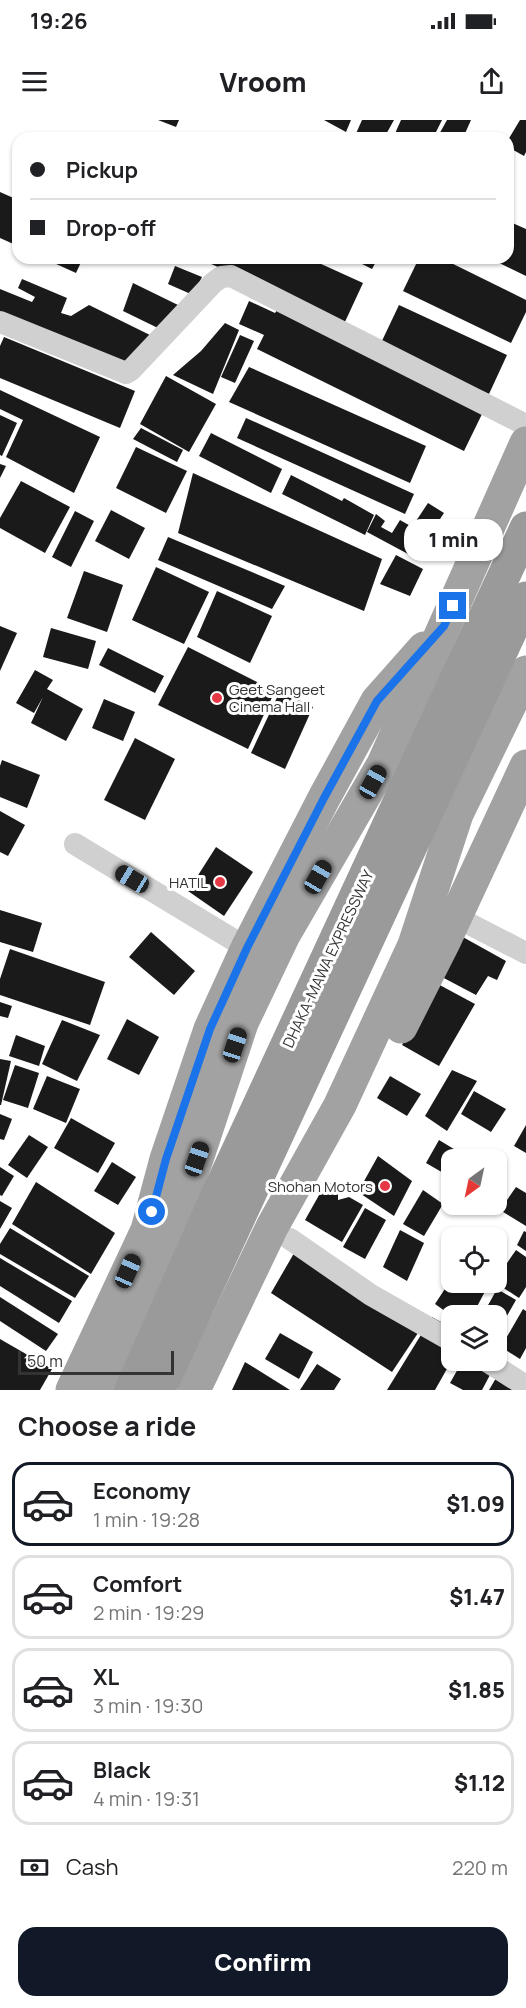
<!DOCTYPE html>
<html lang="en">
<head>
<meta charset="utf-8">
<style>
  :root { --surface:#fff; --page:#f6f6f6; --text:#202124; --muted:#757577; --line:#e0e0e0; --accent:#111827 }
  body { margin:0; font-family:Manrope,sans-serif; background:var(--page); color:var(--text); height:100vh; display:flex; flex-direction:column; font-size:22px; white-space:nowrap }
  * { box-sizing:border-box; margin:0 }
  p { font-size:20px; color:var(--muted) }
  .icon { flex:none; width:33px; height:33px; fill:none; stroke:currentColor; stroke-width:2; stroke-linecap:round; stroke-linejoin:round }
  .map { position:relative; height:1270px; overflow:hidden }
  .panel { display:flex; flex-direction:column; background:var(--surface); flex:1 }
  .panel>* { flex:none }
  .guide { position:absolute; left:12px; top:12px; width:502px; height:132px; border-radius:18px; box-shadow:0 2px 4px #0004; display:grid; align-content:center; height:132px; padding:0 18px; background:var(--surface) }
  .needle { width:39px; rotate:213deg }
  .tools { position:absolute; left:441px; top:1029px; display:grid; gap:12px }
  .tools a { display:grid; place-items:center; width:66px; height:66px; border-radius:12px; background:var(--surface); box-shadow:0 2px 4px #0004; font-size:30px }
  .scale { position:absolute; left:18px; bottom:15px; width:156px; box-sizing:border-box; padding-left:6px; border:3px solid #333; border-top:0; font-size:16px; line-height:21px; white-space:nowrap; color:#333; -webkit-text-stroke:4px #fff; paint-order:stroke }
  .end { position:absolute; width:27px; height:27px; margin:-14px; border:8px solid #1a73e8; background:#fff; box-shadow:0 0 0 3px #fff }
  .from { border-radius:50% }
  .bubble { position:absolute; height:42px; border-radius:18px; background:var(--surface); box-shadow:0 2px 4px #0004; font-size:20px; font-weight:800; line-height:42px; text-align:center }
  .car { position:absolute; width:18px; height:36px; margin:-18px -9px; border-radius:8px; box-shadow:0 0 4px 2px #0007; background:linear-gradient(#222 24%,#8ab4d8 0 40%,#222 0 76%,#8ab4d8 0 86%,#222 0) }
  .guide b { display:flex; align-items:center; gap:21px; height:57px; font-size:22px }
  .guide b+b { border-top:2px solid var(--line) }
  .guide i { width:15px; height:15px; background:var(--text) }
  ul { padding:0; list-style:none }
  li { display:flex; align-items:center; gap:18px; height:84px; margin:0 12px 9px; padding:0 6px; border:3px solid var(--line); border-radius:18px }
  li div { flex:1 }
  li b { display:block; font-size:22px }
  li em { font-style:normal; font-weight:800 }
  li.current { border-color:var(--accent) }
  li>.icon { width:54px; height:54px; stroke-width:1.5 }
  h2 { padding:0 18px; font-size:27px; line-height:72px }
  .pay { display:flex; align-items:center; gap:15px; height:66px; padding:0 18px; font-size:22px }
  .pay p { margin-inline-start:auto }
  .primary-button { display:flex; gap:12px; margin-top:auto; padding:12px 18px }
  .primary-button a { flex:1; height:69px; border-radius:18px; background:var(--accent); color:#fff; font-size:24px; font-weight:800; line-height:69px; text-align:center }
  .status { display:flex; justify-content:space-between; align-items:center; height:42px; padding:0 30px; background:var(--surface); direction:ltr }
  .status svg { height:16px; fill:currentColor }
  header { display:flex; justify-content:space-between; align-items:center; height:78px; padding:0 18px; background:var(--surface); font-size:27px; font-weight:800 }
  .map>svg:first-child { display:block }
</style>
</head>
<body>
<div class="status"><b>19:26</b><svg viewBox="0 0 49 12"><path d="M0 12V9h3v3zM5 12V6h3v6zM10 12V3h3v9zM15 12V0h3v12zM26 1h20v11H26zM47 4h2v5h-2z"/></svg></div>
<header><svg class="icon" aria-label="menu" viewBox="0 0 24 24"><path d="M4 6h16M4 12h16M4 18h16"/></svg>Vroom<svg class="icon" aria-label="share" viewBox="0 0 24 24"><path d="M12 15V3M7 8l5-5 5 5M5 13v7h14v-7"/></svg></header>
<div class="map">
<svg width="526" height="1270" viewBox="0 0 526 1270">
  <rect width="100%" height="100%" fill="#fff"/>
  <g fill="#1a1a1a">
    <polygon points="158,0 179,0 176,7"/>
    <polygon points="324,0 351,0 346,12"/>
    <polygon points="362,0 394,0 384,18 354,18"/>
    <polygon points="401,0 442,0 433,18 393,18"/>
    <polygon points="447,0 471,0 463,18 437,18"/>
    <polygon points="520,0 526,0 526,32 524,36 508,27 508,20"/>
    <polygon points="508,40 514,43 508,54"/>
    <polygon points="0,72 18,80 18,126 0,118"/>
    <polygon points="508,101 526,109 526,156 489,138 508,138"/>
    <polygon points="43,138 83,138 76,153"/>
    <polygon points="198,138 308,138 363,163 344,204"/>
    <polygon points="350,138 378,138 372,149"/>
    <polygon points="419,138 441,138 526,180 526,192 511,223 403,171"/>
    <polygon points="175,146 202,157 193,175 168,164"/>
    <polygon points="22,159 67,178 61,193 71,196 89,185 152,216 126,247 0,193 0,169 32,182 35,177 18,168"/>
    <polygon points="133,163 178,185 162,210 123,191"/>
    <polygon points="249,181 275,193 277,190 483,292 464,331 257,229 264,215 239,204"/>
    <polygon points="399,185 507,235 489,274 380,225"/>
    <polygon points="225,203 239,210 213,274 173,255 201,231"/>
    <polygon points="240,215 254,221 235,263 221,257"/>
    <polygon points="4,217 135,271 120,308 0,258 0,226"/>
    <polygon points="249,247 426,326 410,363 229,282"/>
    <polygon points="166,256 216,284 189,332 140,304"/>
    <polygon points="0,270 100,317 74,373 6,337 23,300 0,289"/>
    <polygon points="0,295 17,303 2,336 0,335"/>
    <polygon points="246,298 414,374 405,394 237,318"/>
    <polygon points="141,308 183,330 177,342 133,319"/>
    <polygon points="211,313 282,349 271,373 199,336"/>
    <polygon points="136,327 187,351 166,393 116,368"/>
    <polygon points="0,344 6,346 0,358"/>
    <polygon points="193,353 382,439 364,491 178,413"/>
    <polygon points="291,355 342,381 344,378 374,395 365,415 282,374"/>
    <polygon points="21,361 70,387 45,433 0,408 0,398"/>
    <polygon points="428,383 444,393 430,414 414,404"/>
    <polygon points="111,390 145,408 129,439 95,421"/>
    <polygon points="75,391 94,401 71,447 52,437"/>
    <polygon points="376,394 385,401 381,407 392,413 400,400 421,412 408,434 367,412"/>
    <polygon points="168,417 285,466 272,489 158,440"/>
    <polygon points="396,435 423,449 410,476 380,464"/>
    <polygon points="156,447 209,472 184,524 132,500"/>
    <polygon points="84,451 123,465 107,512 67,498"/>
    <polygon points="217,471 272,496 250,543 197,517"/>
    <polygon points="0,506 17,513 0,551"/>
    <polygon points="51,508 96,521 88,549 43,537"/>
    <polygon points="188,527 275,571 248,629 158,585"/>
    <polygon points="108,528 164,556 155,573 99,545"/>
    <polygon points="35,550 53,560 47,569 83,589 66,621 31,603 43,577 34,593 16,583"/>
    <polygon points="280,571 313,587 285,649 251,633"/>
    <polygon points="104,579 135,592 123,621 92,608"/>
    <polygon points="135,618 175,639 145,700 104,680"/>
    <polygon points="2,640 40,655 27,688 0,677 0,646"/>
    <polygon points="0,691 25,705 8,736 0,732"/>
    <polygon points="216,727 253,752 224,796 188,771"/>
    <polygon points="0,790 42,803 33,832 0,822"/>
    <polygon points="151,812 195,851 174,875 129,837"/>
    <polygon points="461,816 506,841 497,860 488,856 476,875 440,856"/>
    <polygon points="10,829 105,862 90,905 0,875 0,859"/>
    <polygon points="436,863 475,884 439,946 402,925"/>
    <polygon points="0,882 12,886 8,898 0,896"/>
    <polygon points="127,899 159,917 139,955 107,939"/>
    <polygon points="62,900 100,915 77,961 42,944"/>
    <polygon points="16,915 45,926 39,946 9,936"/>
    <polygon points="0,939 11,941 1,985 0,985"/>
    <polygon points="15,945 39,953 28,988 3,980"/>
    <polygon points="452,950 477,961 447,1011 425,996"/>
    <polygon points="47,956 80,969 66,1003 33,989"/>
    <polygon points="390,956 421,974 407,996 377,978"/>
    <polygon points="474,971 506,989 491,1012 461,994"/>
    <polygon points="0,994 12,999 4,1020 0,1019"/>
    <polygon points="71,998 115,1023 98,1053 54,1028"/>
    <polygon points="526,1005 526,1033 514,1026"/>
    <polygon points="29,1015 48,1027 27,1058 8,1045"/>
    <polygon points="439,1020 472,1040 452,1040 452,1058 426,1043"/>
    <polygon points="378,1036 412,1061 394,1096 358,1072"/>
    <polygon points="112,1042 136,1057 118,1085 94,1071"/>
    <polygon points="0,1047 14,1056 2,1076 0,1075"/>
    <polygon points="327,1061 338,1068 338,1080 349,1077 363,1085 342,1122 305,1100"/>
    <polygon points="36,1062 115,1113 91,1154 12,1104"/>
    <polygon points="516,1067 526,1073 526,1106 500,1090"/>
    <polygon points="423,1070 443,1084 424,1116 403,1104"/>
    <polygon points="0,1081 12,1088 0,1109"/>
    <polygon points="365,1088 386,1100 365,1139 343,1127"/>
    <polygon points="10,1108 89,1156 75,1178 0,1134 0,1124"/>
    <polygon points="400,1110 424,1123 407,1161 383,1147"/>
    <polygon points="524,1111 526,1112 526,1131 517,1125"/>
    <polygon points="297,1128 418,1213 392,1252 271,1173"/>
    <polygon points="516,1130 526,1137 526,1167 519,1178 496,1163 496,1159"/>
    <polygon points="0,1138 72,1181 59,1203 0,1166"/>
    <polygon points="452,1158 452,1162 490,1162 472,1196 452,1196 435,1184"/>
    <polygon points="497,1169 516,1180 496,1215 496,1196 482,1196"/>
    <polygon points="0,1177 58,1214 46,1231 0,1201"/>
    <polygon points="523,1189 526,1191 526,1228 520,1239 501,1227"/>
    <polygon points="432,1197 452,1208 452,1240 435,1270 387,1270"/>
    <polygon points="280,1213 313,1232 299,1259 265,1239"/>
    <polygon points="0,1219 52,1249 40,1270 0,1270"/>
    <polygon points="499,1238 482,1270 463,1270 450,1263 463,1240 496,1240"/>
    <polygon points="506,1241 517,1270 489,1270"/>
    <polygon points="245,1242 290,1270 232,1270"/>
    <polygon points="317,1244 341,1259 334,1270 300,1270"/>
  </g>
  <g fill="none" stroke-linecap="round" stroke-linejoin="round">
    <g stroke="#d0d0d0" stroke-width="22">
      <polyline points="0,202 126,253 131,250 213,163 221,157 231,156 526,305"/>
      <polyline points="75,724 247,828"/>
      <polyline points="456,797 526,833"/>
      <polyline points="290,1119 371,1175 452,1221"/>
      <polyline points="485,1240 526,1266"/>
    </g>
    <g stroke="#a2a2a2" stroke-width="33">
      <polyline points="401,907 444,822 526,646"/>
      <polyline points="72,1270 147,1110 166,1039 210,909 247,828 324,678 377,581 424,528"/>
      <polyline points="99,1270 153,1158 197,1039 242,903 284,815 383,644 526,323"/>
      <polyline points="194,1270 272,1107 340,985 414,825 457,694 526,552"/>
    </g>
    <g stroke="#9a9a9a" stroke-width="33">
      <polyline points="131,1270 216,1078 526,408"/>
      <polyline points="159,1270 526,478"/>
    </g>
  </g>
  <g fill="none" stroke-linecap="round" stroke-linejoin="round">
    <polyline stroke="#1a73e8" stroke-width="8" points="152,1092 166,1039 210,909 247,828 324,678 377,581 444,506 453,486"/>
  </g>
  <g fill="#e63946" stroke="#fff" stroke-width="2">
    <circle cx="217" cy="578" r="6"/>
    <circle cx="220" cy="762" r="6"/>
    <circle cx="385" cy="1066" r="6"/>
  </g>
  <g text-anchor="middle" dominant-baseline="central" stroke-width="6" stroke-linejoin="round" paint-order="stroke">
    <g font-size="15" fill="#333" stroke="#fff" text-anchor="end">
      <text x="229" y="569" text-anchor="start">Geet Sangeet<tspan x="229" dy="17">Cinema Hall</tspan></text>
      <text x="208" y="762">HATIL</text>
      <text x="373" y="1066">Shohan Motors</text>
    </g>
    <g font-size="15" fill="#333" stroke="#fff">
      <text transform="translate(328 839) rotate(-65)">DHAKA-MAWA EXPRESSWAY</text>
    </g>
  </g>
</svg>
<div class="tools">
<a><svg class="needle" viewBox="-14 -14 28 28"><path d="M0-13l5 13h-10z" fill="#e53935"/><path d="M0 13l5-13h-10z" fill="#757577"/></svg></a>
<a><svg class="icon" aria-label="locate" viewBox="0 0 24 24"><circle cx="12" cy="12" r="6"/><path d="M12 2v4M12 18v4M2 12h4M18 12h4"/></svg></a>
<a><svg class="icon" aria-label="layers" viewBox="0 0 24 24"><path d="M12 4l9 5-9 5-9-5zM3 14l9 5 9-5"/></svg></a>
</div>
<div class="scale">50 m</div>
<i class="end from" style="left:152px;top:1092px"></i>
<i class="end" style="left:453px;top:486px"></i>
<div class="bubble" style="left:404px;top:399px;width:99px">1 min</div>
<i class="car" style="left:373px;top:662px;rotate:29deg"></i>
<i class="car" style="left:318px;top:757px;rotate:30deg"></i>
<i class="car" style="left:132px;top:759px;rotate:301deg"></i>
<i class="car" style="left:235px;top:925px;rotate:18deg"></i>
<i class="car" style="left:197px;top:1039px;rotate:19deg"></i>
<i class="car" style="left:128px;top:1151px;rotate:24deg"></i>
<div class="guide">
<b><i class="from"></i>Pickup</b>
<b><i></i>Drop-off</b>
</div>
</div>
<section class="panel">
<h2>Choose a ride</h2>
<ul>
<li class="current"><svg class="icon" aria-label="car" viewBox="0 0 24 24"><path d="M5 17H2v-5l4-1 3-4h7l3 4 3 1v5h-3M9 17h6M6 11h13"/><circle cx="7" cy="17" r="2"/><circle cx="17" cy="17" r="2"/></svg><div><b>Economy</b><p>1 min · 19:28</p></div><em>$1.09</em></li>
<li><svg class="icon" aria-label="car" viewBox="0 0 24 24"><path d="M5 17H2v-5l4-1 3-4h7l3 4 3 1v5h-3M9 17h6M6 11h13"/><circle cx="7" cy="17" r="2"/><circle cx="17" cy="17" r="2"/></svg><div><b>Comfort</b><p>2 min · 19:29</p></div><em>$1.47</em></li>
<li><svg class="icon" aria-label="car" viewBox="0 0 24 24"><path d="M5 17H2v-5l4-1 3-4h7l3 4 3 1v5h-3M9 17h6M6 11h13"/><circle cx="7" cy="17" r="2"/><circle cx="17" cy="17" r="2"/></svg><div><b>XL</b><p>3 min · 19:30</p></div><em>$1.85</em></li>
<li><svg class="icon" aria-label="car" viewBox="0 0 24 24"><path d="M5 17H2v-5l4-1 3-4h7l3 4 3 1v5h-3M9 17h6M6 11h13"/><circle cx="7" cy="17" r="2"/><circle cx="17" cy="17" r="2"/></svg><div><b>Black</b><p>4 min · 19:31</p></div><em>$1.12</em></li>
</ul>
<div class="pay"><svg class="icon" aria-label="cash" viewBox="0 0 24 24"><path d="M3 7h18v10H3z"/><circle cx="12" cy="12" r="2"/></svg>Cash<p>220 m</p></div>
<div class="primary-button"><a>Confirm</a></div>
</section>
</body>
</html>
